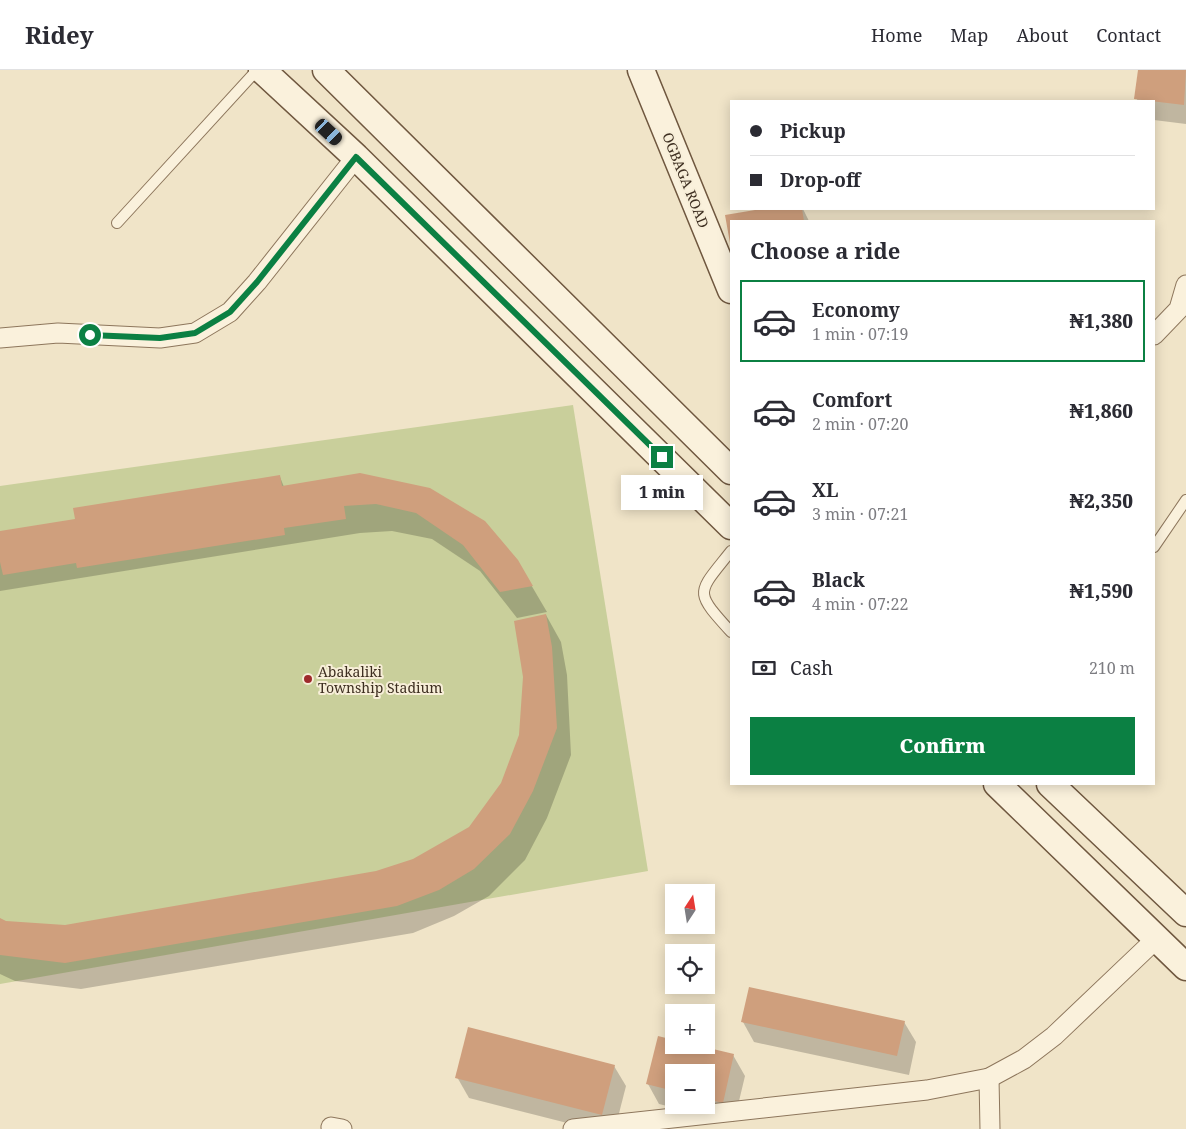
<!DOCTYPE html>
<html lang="en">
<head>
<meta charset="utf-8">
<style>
  :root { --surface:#fff; --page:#f2f2f3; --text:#2b2b33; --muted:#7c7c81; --line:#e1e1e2; --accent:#0b8043 }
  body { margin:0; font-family:"Noto Serif",serif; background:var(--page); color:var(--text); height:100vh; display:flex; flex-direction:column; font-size:19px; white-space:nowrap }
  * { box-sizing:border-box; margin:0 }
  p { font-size:16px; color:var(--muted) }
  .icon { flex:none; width:28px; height:28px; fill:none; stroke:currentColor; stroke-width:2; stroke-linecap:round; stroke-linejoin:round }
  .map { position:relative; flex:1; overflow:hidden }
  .panel { position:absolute; left:730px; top:150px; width:425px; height:565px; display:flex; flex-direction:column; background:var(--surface); border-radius:0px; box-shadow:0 2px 12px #0003 }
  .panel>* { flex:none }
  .hud { position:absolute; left:730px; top:30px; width:425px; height:110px; border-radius:0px; box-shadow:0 2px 12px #0003; display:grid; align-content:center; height:110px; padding:0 20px; background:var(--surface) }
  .needle { width:32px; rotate:12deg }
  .controls { position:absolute; left:665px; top:814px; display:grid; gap:10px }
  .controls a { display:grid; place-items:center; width:50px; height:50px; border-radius:0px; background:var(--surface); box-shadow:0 2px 12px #0003; font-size:25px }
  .end { position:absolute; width:22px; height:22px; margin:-11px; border:6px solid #0b8043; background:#fff; box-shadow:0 0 0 2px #fff }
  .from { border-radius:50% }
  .bubble { position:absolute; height:35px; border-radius:0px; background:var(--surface); box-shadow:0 2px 12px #0003; font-size:16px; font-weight:800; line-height:35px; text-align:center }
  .car { position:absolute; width:15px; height:30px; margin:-15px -8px; border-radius:6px; box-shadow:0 0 4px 1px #0007; background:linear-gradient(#222 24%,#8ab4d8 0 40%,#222 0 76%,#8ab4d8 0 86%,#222 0) }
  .hud b { display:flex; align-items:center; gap:18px; height:48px; font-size:19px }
  .hud b+b { border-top:1px solid var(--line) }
  .hud i { width:12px; height:12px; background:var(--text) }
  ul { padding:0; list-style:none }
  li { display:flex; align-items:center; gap:15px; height:82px; margin:0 10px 8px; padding:0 10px; border:2px solid transparent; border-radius:0px }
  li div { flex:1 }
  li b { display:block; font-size:19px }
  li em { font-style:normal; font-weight:800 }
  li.active { border-color:var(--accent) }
  li>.icon { width:45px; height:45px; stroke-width:1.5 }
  h2 { padding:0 20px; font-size:22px; line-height:60px }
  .pay { display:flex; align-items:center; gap:12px; height:55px; padding:0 20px; font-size:19px }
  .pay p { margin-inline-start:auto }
  .button { display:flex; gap:10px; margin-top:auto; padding:10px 20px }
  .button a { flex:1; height:58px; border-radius:0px; background:var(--accent); color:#fff; font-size:20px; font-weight:800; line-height:58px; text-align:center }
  header { display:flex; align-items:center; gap:30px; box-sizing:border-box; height:70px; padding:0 25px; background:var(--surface); border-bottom:1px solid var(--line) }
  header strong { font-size:24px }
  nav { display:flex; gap:28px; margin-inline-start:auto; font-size:18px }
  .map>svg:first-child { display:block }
</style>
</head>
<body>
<header>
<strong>Ridey</strong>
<nav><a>Home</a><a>Map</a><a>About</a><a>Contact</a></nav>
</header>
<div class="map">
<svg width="1186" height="1059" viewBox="0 0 1186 1059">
  <rect width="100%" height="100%" fill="#f0e4c8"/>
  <polygon fill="#c9cf9b" points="573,335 648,801 0,914 0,416"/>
  <g fill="#0003" fill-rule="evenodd">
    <polygon points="1139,0 1186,0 1186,54 1154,50 1154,31 1137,31"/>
    <polygon points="768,139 803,139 809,151 731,151 731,171 727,146"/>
    <polygon points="360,404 517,491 547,542 517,548 480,501 432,469 392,461 360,463 0,521 0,462 76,450 280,407 284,417"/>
    <polygon points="546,545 561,572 567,605 571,685 547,748 525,790 489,826 454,846 413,863 81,919 15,911 0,904 0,849 5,852 65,856 376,802 414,790 470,758 502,713 520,665"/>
    <polygon points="743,952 904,952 916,972 909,1005 754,972"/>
    <path d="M674 975H690L733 985 745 1006 734 1052 659 1034 648 1014ZM674 1002H706V1035H674Z"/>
    <polygon points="614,996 626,1016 615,1059 591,1059 469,1028 457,1007"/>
  </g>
  <g fill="#cf9f7d">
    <polygon points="1138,0 1186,0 1184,35 1134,29"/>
    <polygon points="761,139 802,139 804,151 731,151 730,173 725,145"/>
    <polygon points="360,403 430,418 485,451 518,490 533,516 500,522 463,475 416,443 376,434 344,436 346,449 284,458 285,465 77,498 76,493 3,505 0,492 0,461 75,449 73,438 280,405 282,416"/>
    <polygon points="546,544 552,577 557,658 533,721 510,764 474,799 439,820 397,836 65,893 0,885 0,848 6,851 65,855 376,801 413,789 469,757 501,713 519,665 523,607 514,551"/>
    <polygon points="749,917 905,951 897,986 741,952"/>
    <polygon points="468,957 615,995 602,1045 455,1008"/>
    <polygon points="658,966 674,970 674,975 696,975 734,984 723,1033 706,1029 706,1002 674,1002 674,1021 646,1014"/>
  </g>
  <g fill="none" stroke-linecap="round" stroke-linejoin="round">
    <g stroke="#8d765c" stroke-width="12">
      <g id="lane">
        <polyline points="117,153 257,0"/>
        <polyline points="1154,477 1186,430"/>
        <path d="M731 481C697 524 693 520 731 562"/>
      </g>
    </g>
    <g stroke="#8d765c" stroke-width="21">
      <g id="street">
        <polyline points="1154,265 1179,239 1186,215"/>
        <polyline points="0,268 58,263 160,268 195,263 230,242 257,212 356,87"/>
        <polyline points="989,1008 990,1059"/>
        <polyline points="331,1057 342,1059"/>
        <polyline points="573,1059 927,1020 989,1008 1024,989 1054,966 1156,869"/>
      </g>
    </g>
    <g stroke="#6f573f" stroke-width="29">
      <g id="secondary">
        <polyline points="262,0 356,87 731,456"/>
        <polyline points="326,0 731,401"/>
        <polyline points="641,0 731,220"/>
        <polyline points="997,714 1186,897"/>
        <polyline points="1050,714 1186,843"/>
      </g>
    </g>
    <use href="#lane" stroke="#faf1dc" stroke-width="10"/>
    <use href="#street" stroke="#faf1dc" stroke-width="19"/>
    <use href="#secondary" stroke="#faf1dc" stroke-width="26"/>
  </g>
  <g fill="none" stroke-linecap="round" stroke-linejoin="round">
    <polyline stroke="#0b8043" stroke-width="6" points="90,265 160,268 195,263 230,242 257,212 356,87 662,387"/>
  </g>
  <circle fill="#9e2a2b" stroke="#f7eed8" stroke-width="2" cx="308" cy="609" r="5"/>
  <g text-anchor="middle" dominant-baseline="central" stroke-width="4" stroke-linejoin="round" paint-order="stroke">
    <g font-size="14" fill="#3d2e20" stroke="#f7eed8">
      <text transform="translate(686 110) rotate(68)">OGBAGA ROAD</text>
    </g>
    <g font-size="14" fill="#3d2e20" stroke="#f7eed8" text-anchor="start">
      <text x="318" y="601">Abakaliki<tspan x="318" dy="16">Township Stadium</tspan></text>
    </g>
  </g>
</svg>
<div class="controls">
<a><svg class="needle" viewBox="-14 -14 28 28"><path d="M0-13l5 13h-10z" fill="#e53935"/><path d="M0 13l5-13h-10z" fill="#7c7c81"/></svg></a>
<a><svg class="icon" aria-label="locate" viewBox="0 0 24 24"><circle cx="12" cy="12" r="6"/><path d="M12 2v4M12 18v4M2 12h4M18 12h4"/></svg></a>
<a>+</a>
<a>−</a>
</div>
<i class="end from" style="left:90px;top:265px"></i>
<i class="end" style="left:662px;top:387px"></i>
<div class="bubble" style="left:621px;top:405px;width:82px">1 min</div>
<i class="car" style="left:329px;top:62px;rotate:133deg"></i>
<div class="hud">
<b><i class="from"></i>Pickup</b>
<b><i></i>Drop-off</b>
</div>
<section class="panel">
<h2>Choose a ride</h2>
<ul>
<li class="active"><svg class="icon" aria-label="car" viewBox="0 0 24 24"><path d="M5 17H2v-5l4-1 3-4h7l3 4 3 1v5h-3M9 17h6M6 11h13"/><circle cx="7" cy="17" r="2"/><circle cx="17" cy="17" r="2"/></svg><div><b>Economy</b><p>1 min · 07:19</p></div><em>₦1,380</em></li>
<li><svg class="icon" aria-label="car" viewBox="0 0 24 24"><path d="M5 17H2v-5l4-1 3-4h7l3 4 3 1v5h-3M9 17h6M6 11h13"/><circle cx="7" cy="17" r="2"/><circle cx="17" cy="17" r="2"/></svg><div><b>Comfort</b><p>2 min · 07:20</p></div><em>₦1,860</em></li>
<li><svg class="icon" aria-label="car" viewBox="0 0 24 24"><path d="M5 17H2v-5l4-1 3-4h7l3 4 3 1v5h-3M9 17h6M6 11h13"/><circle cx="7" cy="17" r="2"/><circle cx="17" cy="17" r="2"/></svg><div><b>XL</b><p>3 min · 07:21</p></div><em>₦2,350</em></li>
<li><svg class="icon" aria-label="car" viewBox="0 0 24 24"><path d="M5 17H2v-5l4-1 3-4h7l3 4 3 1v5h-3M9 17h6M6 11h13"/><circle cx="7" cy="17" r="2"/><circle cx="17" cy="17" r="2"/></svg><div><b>Black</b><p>4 min · 07:22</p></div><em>₦1,590</em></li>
</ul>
<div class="pay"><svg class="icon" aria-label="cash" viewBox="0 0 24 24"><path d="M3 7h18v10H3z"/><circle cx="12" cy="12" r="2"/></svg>Cash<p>210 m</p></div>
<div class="button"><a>Confirm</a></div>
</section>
</div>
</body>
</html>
